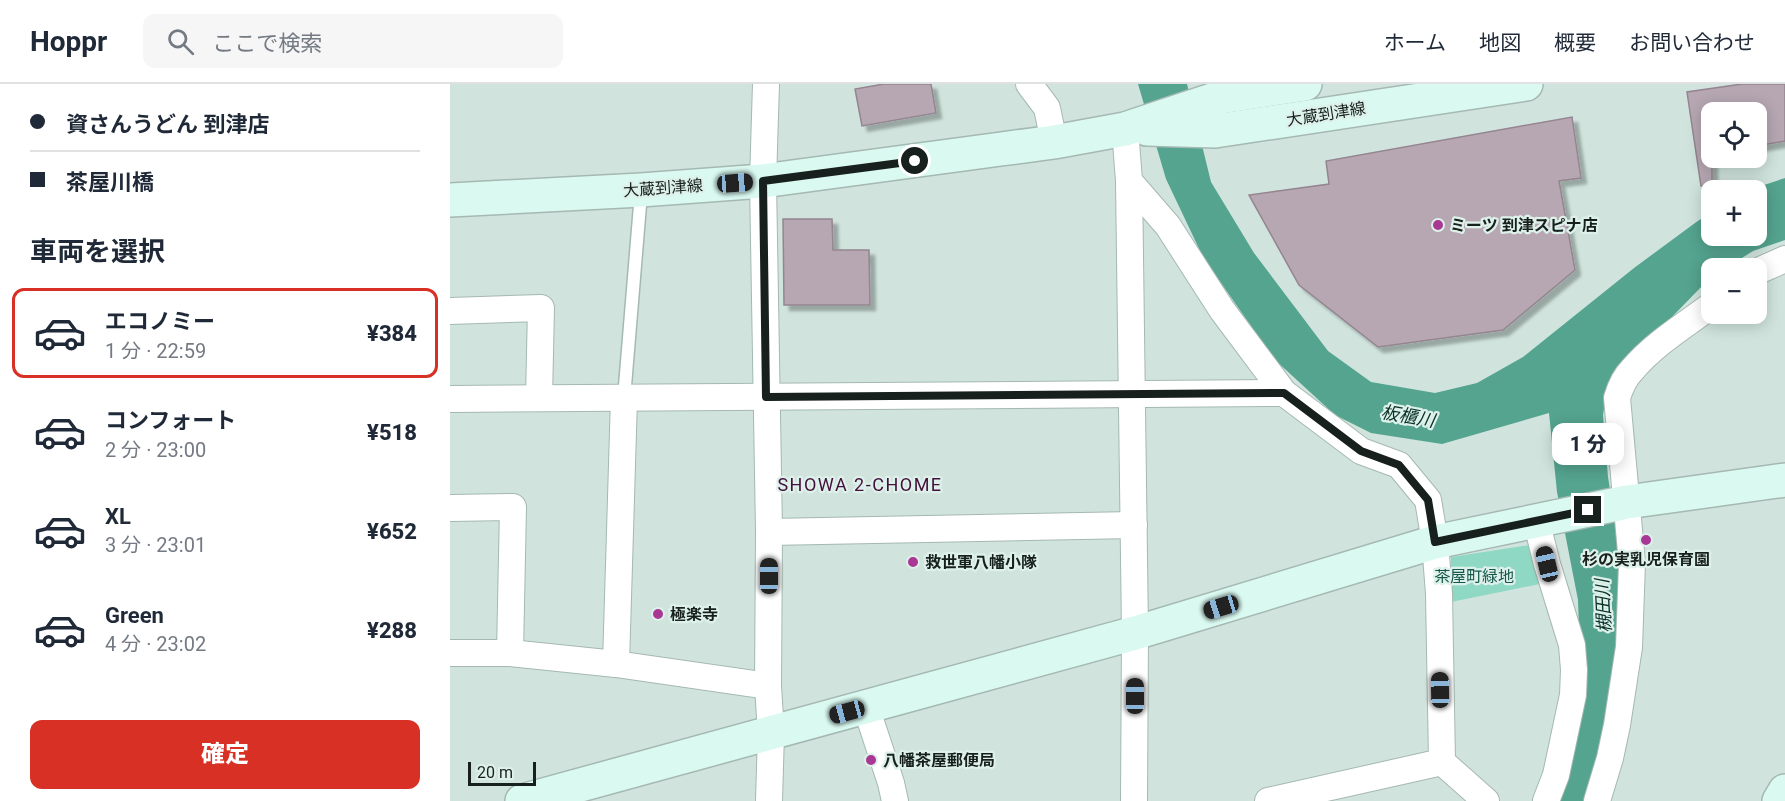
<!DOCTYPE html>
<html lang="ja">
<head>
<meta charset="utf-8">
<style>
  :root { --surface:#fff; --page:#f6f6f7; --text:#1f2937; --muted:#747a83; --line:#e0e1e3; --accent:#d93025 }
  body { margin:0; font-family:Roboto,"Noto Sans JP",sans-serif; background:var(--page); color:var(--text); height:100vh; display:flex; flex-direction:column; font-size:22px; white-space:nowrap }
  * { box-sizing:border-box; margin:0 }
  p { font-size:20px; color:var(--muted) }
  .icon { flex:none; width:33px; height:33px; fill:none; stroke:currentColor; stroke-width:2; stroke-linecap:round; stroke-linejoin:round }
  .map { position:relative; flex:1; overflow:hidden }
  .drawer { display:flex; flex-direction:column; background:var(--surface); width:450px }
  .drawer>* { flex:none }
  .banner { display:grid; align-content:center; height:132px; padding:0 30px; background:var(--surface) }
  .controls { position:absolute; left:1251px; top:18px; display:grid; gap:12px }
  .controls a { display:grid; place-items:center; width:66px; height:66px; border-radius:12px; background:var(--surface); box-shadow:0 3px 15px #0003; font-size:30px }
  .scale { position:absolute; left:18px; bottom:15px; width:68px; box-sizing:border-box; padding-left:6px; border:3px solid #18201d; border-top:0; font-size:16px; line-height:21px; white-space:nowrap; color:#18201d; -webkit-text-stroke:4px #ddf1ea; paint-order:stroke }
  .end { position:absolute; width:27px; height:27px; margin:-14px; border:8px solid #18201d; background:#fff; box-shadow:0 0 0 3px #fff }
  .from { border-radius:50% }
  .bubble { position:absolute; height:42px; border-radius:12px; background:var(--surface); box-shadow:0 3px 15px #0003; font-size:20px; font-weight:800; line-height:42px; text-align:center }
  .car { position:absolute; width:18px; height:36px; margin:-18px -9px; border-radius:8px; box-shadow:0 0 4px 2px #0007; background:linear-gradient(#222 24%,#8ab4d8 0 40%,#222 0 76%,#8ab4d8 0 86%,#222 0) }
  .banner b { display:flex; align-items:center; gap:21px; height:57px; font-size:22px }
  .banner b+b { border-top:2px solid var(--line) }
  .banner i { width:15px; height:15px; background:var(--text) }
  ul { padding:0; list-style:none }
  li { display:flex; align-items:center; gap:18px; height:90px; margin:0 12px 9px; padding:0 18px; border:3px solid transparent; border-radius:12px }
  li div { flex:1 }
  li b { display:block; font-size:22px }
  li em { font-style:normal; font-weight:800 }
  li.on { border-color:var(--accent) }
  li>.icon { width:54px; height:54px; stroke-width:1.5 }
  h2 { padding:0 30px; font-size:27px; line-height:72px }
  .action { display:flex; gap:12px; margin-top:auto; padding:12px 30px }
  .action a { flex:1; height:69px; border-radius:12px; background:var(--accent); color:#fff; font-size:24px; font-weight:800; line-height:69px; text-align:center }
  header { display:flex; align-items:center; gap:36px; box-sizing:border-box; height:84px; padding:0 30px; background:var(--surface); border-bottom:2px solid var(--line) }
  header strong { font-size:28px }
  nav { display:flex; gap:33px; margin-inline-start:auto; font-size:21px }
  .search { width:420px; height:54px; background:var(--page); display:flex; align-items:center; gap:15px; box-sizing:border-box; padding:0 21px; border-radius:12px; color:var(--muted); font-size:22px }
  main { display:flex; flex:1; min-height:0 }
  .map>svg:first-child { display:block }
</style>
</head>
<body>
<header>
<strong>Hoppr</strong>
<div class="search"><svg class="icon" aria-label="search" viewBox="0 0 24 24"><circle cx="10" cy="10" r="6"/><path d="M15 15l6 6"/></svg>ここで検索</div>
<nav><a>ホーム</a><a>地図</a><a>概要</a><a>お問い合わせ</a></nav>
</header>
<main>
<section class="drawer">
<div class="banner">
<b><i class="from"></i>資さんうどん 到津店</b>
<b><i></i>茶屋川橋</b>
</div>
<h2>車両を選択</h2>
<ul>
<li class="on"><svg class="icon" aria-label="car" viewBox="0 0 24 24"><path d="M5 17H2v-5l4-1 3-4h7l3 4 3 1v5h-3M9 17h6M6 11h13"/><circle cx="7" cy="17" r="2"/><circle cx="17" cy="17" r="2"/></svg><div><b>エコノミー</b><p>1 分 · 22:59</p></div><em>¥384</em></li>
<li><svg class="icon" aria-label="car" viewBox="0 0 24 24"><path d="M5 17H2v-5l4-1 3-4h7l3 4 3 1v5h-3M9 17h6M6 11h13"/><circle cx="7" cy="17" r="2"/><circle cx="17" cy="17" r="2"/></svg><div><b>コンフォート</b><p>2 分 · 23:00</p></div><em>¥518</em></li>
<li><svg class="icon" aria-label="car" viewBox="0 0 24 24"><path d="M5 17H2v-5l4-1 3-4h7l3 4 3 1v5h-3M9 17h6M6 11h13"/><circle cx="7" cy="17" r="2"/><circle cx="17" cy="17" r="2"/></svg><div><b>XL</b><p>3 分 · 23:01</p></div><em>¥652</em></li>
<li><svg class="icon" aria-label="car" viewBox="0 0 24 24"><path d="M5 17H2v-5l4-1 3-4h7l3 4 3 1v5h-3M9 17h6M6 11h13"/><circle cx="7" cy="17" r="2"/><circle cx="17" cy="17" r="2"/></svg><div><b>Green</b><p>4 分 · 23:02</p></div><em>¥288</em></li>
</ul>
<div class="action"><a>確定</a></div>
</section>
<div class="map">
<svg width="1335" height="717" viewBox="0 0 1335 717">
  <defs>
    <filter id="shadow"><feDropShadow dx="5.5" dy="5.5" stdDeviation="1.5" flood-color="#0004"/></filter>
  </defs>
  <rect width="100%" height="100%" fill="#d0e4dd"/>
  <polygon fill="#8fd9c4" points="1080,461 1095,499 1001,518 1001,473"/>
  <polygon fill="#54a48f" points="688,0 737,0 761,98 804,169 878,267 921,298 985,309 1027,299 1073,273 1184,184 1245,139 1261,128 1262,152 1306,152 1306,106 1299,106 1335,94 1335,156 1303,167 1276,184 1262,184 1261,195 1254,200 1219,236 1182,270 1158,299 1153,331 1158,393 1169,460 1171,527 1167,600 1140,717 1107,717 1130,573 1128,516 1107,408 1099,329 992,360 921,349 885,331 824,275 753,173 716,95"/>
  <g fill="#b6a7b2" stroke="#948590" stroke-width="1.5" filter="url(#shadow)">
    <polygon points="434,0 481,0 486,29 412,42 405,5"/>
    <polygon points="1292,0 1335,0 1335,57 1306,62 1306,28 1262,28 1262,101 1251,102 1237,8"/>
    <polygon points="1122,33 1131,94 1109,97 1125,186 1053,246 928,263 849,201 799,111 879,100 876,77"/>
    <polygon points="333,135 382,135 383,166 419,166 420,221 334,221"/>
  </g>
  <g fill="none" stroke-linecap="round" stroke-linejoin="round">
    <g stroke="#a5b8b2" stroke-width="15">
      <polyline id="lane" points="174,314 191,109"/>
    </g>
    <g stroke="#a5b8b2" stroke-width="28">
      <g id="street">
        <polyline points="316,0 313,97 319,448 318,602 321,649 319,717"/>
        <polyline points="579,0 597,24 604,58"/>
        <polyline points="675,45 679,97 685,549 684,717"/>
        <polyline points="679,97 718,142 772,226 834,309 911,367 949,381 978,416 985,458 989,510 992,678 1036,717"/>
        <polyline points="1306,188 1335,175"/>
        <polyline points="0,227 91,224 89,314"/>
        <polyline points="0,315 834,309"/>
        <polyline points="0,424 63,423 60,569"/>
        <polyline points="1086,436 1097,480 1122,561 1124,586 1123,611 1106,691 1096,717"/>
        <polyline points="319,448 684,441"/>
        <polyline points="0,569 60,569 166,580 318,602"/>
        <polyline points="166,580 174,314"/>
        <polyline points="416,623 441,699 445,717"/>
        <polyline points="818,717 992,678"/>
        <path d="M1147 717 1160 674 1167 641 1179 563 1182 479 1167 314C1170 304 1174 294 1182 286 1204 260 1235 241 1262 221"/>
      </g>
    </g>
    <g stroke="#a5b8b2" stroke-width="36">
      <g id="secondary">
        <polyline points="697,45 765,47 1076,0"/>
        <polyline points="0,116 191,106 313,97 551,65 604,58 675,45 771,13 855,0"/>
        <polyline points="72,717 685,549 985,458 1177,418 1335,396"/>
        <polyline points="1329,717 1335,707"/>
      </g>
    </g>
    <use href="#lane" stroke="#fff" stroke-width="12"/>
    <use href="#street" stroke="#fff" stroke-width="26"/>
    <use href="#secondary" stroke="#dafaf1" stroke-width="33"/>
  </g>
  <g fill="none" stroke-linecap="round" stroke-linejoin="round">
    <polyline stroke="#18201d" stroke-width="8" points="465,77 313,97 316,313 834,309 911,367 949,381 978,416 985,458 1138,426"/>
  </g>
  <g fill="#a93895" stroke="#ddf1ea" stroke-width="2">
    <circle cx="988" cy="141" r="6"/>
    <circle cx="1196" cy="456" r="6"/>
    <circle cx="463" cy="478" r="6"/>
    <circle cx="208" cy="530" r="6"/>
    <circle cx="421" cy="676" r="6"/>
  </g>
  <g text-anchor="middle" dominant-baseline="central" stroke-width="4.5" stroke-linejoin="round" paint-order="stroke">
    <g font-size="16" fill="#18201d" stroke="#ddf1ea">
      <text transform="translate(876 30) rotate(-9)">大蔵到津線</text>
      <text transform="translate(213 104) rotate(-4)">大蔵到津線</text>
    </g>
    <g font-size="16" font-weight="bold" fill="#18201d" stroke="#ddf1ea" text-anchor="start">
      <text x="1000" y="141">ミーツ 到津スピナ店</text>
      <text x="1196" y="475" text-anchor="middle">杉の実乳児保育園</text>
      <text x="475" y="478">救世軍八幡小隊</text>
      <text x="220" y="530">極楽寺</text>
      <text x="433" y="676">八幡茶屋郵便局</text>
    </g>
    <g font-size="16" fill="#155748" stroke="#ddf1ea">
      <text x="1024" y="492">茶屋町緑地</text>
    </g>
    <g font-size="18" font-style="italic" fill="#093128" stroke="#ddf1ea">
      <text transform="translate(958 332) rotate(10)">板櫃川</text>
      <text transform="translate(1153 522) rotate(-93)">槻田川</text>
    </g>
    <g font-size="18" letter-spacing="1.5" fill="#450f3c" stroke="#ddf1ea">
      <text x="410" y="400">SHOWA 2-CHOME</text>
    </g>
  </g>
</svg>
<div class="controls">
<a><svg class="icon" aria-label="locate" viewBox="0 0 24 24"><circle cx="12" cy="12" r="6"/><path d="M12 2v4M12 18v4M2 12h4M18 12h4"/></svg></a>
<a>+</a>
<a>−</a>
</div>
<div class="scale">20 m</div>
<i class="end from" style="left:465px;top:77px"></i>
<i class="end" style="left:1138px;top:426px"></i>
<div class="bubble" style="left:1102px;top:339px;width:72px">1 分</div>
<i class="car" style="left:285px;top:99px;rotate:86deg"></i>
<i class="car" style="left:1097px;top:480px;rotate:347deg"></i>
<i class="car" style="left:319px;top:492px;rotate:0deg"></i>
<i class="car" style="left:771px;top:523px;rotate:253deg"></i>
<i class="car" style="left:990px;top:606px;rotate:359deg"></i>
<i class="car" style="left:685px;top:612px;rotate:0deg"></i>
<i class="car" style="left:397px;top:628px;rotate:255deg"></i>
</div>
</main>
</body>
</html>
